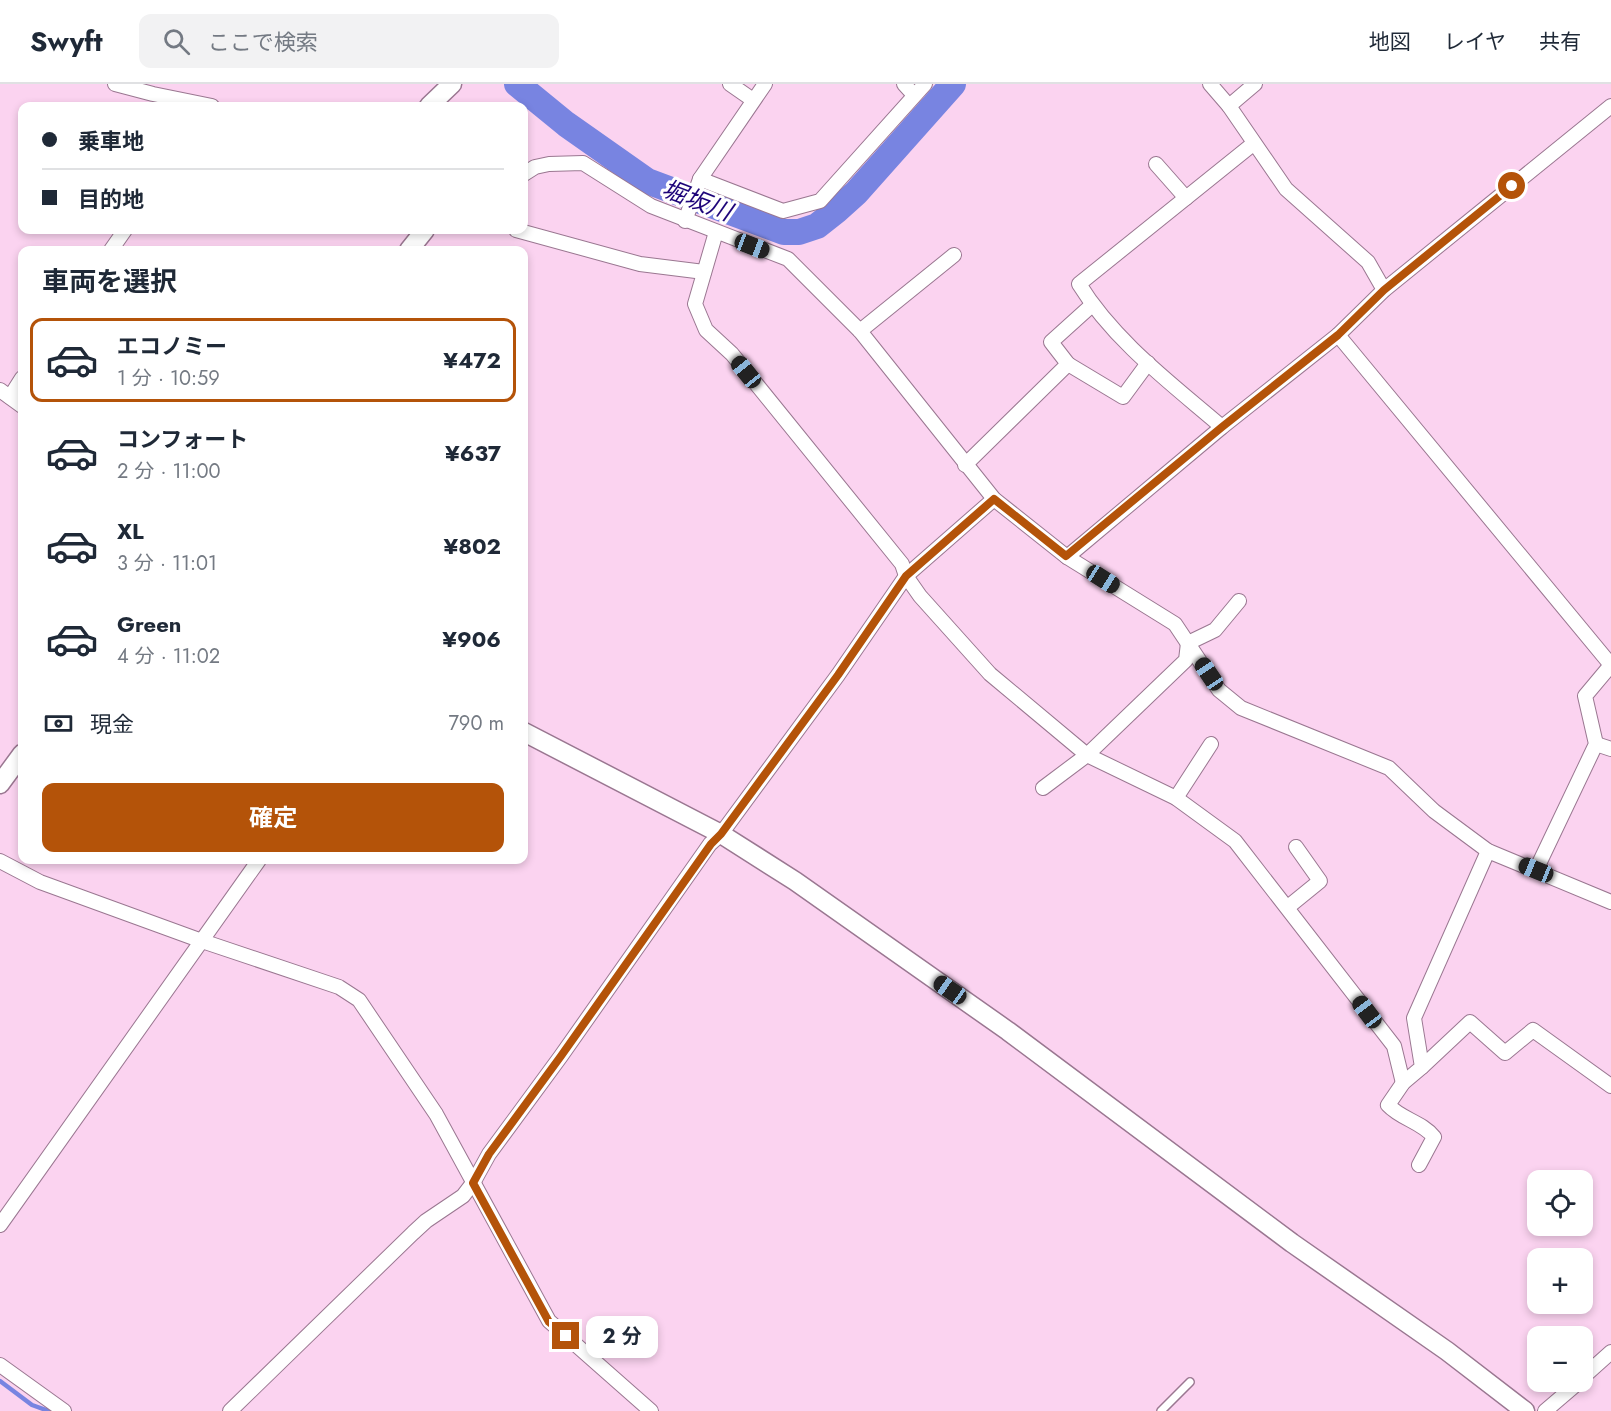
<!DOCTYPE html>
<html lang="ja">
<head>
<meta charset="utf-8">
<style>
  :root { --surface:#fff; --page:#f2f2f3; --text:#1f2937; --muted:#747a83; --line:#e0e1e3; --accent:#b45309 }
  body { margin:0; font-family:Jost,"Noto Sans JP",sans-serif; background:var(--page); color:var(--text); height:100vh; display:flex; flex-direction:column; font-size:22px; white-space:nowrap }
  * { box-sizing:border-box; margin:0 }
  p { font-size:20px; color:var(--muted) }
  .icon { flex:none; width:33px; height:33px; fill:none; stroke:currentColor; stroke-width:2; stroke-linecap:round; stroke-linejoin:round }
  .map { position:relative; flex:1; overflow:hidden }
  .panel { position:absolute; left:18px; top:162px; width:510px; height:618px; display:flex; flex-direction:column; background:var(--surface); border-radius:12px; box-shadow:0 3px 9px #0003 }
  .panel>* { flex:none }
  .guide { position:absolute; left:18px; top:18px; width:510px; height:132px; border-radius:12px; box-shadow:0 3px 9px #0003; display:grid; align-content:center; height:132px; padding:0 24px; background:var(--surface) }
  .controls { position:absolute; left:1527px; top:1086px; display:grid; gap:12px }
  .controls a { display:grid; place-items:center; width:66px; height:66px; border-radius:12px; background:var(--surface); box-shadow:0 3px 9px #0003; font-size:30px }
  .end { position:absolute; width:27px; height:27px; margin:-14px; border:8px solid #b45309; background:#fff; box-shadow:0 0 0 3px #fff }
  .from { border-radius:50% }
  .bubble { position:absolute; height:42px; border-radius:12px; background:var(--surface); box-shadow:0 3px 9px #0003; font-size:20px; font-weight:700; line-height:42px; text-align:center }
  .car { position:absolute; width:18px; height:36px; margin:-18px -9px; border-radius:8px; box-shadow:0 0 4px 2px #0007; background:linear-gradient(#222 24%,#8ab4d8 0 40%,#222 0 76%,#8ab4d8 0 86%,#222 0) }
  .guide b { display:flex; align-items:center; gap:21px; height:57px; font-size:22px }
  .guide b+b { border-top:2px solid var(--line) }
  .guide i { width:15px; height:15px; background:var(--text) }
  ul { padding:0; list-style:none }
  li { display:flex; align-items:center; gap:18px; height:84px; margin:0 12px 9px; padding:0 12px; border:3px solid transparent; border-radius:12px }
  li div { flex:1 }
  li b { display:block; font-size:22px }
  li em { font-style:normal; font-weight:700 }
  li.on { border-color:var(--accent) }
  li>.icon { width:54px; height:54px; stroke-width:1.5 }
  h2 { padding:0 24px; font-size:27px; line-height:72px }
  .pay { display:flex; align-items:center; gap:15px; height:66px; padding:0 24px; font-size:22px }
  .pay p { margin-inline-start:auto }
  .action { display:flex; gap:12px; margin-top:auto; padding:12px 24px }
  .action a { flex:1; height:69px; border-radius:12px; background:var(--accent); color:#fff; font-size:24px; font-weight:700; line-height:69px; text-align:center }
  header { display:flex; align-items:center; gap:36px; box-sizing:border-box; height:84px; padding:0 30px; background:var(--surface); border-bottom:2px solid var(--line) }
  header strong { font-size:28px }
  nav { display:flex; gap:33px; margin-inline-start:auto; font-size:21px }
  .search { width:420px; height:54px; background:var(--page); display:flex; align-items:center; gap:15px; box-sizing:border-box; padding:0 21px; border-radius:12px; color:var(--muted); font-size:22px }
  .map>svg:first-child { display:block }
</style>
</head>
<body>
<header>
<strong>Swyft</strong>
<div class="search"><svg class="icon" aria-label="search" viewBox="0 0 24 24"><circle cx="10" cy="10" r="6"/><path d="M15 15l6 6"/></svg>ここで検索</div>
<nav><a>地図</a><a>レイヤ</a><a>共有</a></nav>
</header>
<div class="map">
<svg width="1611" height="1327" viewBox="0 0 1611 1327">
  <rect width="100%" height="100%" fill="#fbd3f0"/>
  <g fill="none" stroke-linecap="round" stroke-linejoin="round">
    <polyline stroke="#7884e1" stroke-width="4.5" points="0,1297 32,1321 49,1327"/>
    <polyline stroke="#7884e1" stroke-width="26" points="517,0 566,40 647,97 784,148 799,148 817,142 836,127 856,109 953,0"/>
    <g stroke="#9a7791" stroke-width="10">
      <polyline id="service" points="1161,1327 1190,1298"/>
    </g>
    <g stroke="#9a7791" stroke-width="16">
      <g id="minor">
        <polyline points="115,0 153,10 212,22"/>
        <polyline points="730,0 753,16"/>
        <polyline points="904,0 914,11"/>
        <polyline points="1210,0 1229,22"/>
        <polyline points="1255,0 1229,22 1286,105 1368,178 1384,206"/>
        <polyline points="1156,80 1186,114"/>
        <polyline points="524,90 535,83 549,80 583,79 651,122 788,175 860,247 994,415 1067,473 1175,540 1219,606 1241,624 1389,684 1434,727 1488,767 1611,818"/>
        <polyline points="700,95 783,127 820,117 925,0"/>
        <polyline points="685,137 700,95 765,0"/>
        <polyline points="516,146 640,180 704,188"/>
        <polyline points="716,148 695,220 706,246 732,270 902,480 906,492 920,512 990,590 1087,671 1176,714 1235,757 1394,962 1403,999"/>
        <polyline points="111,166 125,146"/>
        <polyline points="860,247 954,171"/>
        <polyline points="1338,251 1611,581"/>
        <polyline points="1068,280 1123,313 1148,279"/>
        <polyline points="0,306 22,322"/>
        <polyline points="10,313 22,294"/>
        <path d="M1222 343C1172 300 1114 257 1079 200L1253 60"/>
        <polyline points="965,381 1068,280 1051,258 1092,221"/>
        <polyline points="1067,473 1222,343 1338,251 1384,206 1611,22"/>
        <polyline points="1596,660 1611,665"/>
        <polyline points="1043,704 1087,671 1186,576 1188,559 1215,546 1239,517"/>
        <polyline points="1176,714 1211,660"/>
        <polyline points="0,777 40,798 202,857 339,903 359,916 436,1030 549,1237 651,1327"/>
        <polyline points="1536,786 1596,660 1585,612 1611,581"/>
        <polyline points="1288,823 1320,797 1296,763"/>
        <polyline points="1422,983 1470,938 1505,969 1533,946 1611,1002"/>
        <path d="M1419 1081 1434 1053C1422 1038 1401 1035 1388 1021L1403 999 1422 983 1414 934 1488 767"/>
        <polyline points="0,1141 259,776"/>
        <polyline points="0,1281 64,1327"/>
        <polyline points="1582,1294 1611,1268"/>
        <polyline points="230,1327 413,1149 426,1137 463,1112 473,1099 489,1070 561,972 710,760 721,750 838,591 906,492 994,415"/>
        <polyline points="1545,1327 1579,1298"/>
      </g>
    </g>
    <g stroke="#9a7791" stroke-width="21">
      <g id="tertiary">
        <polyline points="429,22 452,0"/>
        <polyline points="409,166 425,146"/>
        <polyline points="524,648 721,750 795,797 1008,947 1292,1159 1447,1267 1525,1327"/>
        <polyline points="0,700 22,670"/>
      </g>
    </g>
    <use href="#service" stroke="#fff" stroke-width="7"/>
    <use href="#minor" stroke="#fff" stroke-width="14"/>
    <use href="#tertiary" stroke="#fff" stroke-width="18"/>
  </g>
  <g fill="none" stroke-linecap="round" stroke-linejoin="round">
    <polyline stroke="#b45309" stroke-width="8" points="566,1252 549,1238 473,1099 489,1070 561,972 711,760 721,750 838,591 906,492 994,415 1066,472 1222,343 1338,251 1384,206 1512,102"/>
  </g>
  <g text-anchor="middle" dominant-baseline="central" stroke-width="6" stroke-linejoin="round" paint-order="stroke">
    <g font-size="24" font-style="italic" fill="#1e057a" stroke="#fff">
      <text transform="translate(697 116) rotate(21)">堀坂川</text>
    </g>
  </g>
</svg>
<div class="controls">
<a><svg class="icon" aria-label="locate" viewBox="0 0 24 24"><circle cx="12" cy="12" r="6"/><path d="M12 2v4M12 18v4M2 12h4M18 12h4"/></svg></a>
<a>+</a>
<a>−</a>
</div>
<i class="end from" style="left:1512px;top:102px"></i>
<i class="end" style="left:566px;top:1252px"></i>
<div class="bubble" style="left:586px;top:1232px;width:72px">2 分</div>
<i class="car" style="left:752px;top:162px;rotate:111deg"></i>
<i class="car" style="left:746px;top:288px;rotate:321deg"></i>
<i class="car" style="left:1103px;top:495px;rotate:122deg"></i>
<i class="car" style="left:1209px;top:590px;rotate:326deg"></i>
<i class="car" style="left:1536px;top:786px;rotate:292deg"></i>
<i class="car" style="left:950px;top:906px;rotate:305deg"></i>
<i class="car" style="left:1367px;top:928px;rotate:323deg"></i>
<div class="guide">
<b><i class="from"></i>乗車地</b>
<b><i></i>目的地</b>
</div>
<section class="panel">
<h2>車両を選択</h2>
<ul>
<li class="on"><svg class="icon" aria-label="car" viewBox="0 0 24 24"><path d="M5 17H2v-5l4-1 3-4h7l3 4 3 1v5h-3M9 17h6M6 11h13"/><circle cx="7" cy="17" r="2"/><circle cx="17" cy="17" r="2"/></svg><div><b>エコノミー</b><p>1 分 · 10:59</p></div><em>¥472</em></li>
<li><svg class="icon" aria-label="car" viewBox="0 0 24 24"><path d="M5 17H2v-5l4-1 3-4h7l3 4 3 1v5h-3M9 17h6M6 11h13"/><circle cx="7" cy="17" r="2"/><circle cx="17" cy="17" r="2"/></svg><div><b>コンフォート</b><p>2 分 · 11:00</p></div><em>¥637</em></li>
<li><svg class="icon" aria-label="car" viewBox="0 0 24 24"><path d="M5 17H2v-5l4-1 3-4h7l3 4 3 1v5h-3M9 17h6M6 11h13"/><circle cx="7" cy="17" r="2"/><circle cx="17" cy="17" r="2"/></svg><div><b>XL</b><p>3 分 · 11:01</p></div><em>¥802</em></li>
<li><svg class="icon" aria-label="car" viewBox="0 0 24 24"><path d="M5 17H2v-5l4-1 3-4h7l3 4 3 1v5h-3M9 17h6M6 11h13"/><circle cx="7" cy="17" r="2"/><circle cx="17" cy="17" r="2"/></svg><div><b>Green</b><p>4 分 · 11:02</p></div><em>¥906</em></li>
</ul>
<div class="pay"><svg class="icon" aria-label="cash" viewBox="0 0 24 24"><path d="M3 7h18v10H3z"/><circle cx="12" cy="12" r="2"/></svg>現金<p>790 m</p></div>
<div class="action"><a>確定</a></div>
</section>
</div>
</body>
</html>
